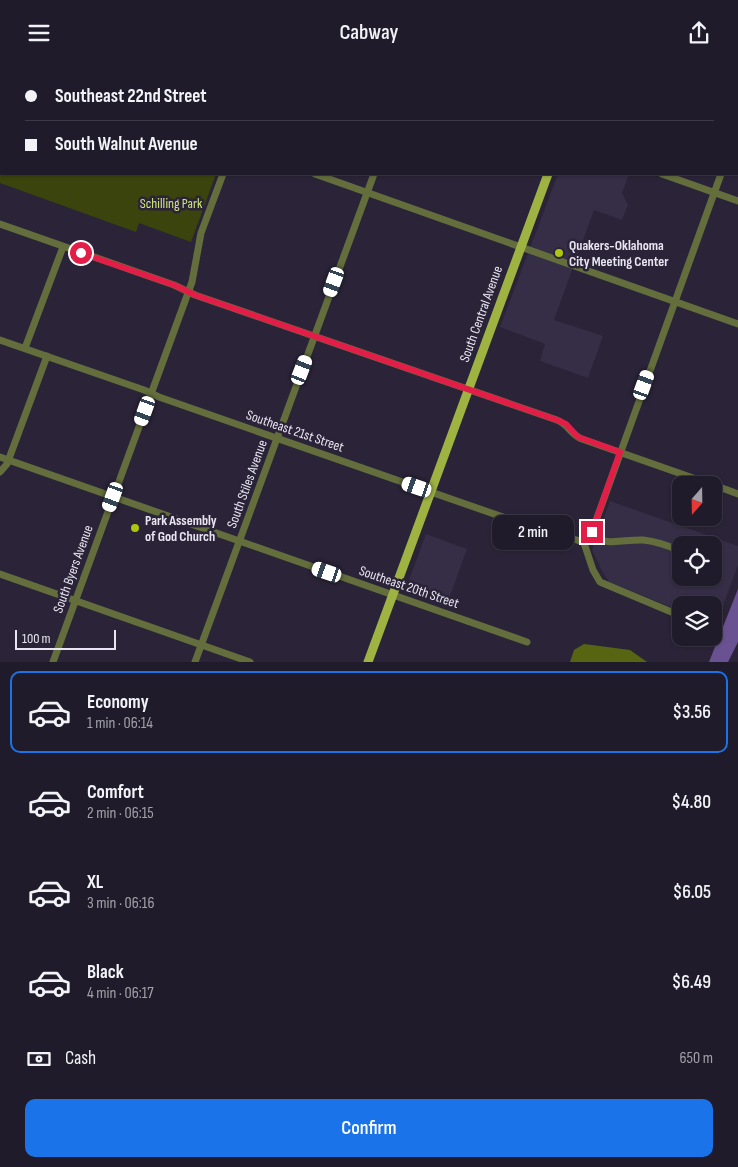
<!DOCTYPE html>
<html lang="en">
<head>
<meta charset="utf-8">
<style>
  :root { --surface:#201b2a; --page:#2d2836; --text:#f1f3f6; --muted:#a2a1a8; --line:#3d3947; --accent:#1a73e8 }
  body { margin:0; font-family:"Sofia Sans Condensed",sans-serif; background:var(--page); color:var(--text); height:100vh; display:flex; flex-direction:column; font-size:19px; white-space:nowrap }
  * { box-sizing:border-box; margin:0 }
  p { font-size:16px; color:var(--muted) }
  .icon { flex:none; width:28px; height:28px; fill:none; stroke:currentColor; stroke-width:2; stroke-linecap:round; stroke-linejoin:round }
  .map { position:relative; height:597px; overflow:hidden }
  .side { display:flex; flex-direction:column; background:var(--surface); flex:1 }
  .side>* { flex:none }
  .top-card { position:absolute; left:0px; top:0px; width:739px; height:110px; box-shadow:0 1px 4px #0004,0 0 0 1px var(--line); display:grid; align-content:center; height:110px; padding:0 25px; background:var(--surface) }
  .needle { width:32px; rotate:200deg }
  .controls { position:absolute; left:672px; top:411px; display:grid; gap:10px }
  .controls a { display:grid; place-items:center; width:50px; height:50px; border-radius:10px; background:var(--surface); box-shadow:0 1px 4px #0004,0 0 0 1px var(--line); font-size:25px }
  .scale { position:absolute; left:15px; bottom:12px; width:101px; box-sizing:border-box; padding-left:5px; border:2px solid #e8e4f1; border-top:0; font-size:14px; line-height:18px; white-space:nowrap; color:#e8e4f1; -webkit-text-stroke:4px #2b2438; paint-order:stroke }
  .end { position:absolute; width:22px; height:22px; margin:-11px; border:6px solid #e11d48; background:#fff; box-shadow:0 0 0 2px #fff }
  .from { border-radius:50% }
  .bubble { position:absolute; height:35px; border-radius:10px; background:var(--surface); box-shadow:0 1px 4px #0004,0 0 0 1px var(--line); font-size:16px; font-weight:600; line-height:35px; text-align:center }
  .car { position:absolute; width:15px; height:30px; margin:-15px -8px; border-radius:6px; box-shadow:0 0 4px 1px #0007; background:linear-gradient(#fff 24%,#345 0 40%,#fff 0 76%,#345 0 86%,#fff 0) }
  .top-card b { display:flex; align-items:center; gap:18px; height:48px; font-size:19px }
  .top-card b+b { border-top:1px solid var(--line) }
  .top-card i { width:12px; height:12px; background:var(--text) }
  ul { padding:9px 0 0; list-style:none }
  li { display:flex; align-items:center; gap:15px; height:82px; margin:0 10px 8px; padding:0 15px; border:2px solid transparent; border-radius:10px }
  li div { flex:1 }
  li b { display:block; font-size:19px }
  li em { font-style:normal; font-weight:600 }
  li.on { border-color:var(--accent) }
  li>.icon { width:45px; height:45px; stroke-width:1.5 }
  .pay { display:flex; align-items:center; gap:12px; height:55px; padding:0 25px; font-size:19px }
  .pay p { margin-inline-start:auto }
  .button { display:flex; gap:10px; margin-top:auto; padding:10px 25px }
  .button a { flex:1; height:58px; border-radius:10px; background:var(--accent); color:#fff; font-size:20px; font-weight:600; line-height:58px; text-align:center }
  header { display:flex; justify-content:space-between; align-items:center; height:65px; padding:0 25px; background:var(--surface); font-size:22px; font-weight:600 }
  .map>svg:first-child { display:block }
</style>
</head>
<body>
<header><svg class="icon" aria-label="menu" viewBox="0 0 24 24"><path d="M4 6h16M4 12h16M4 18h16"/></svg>Cabway<svg class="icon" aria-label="share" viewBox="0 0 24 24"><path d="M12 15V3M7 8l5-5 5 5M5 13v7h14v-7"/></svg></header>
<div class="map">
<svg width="738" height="597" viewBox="0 0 738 597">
  <rect width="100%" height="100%" fill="#2b2438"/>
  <g fill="#362d46" fill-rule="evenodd">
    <polygon points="558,109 629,109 622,128 628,140 622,155 594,145 554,255 603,271 588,313 540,296 545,279 500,262"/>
    <path d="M610 436 738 481V500L716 560 714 559V540H681V546L609 517 602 506 592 485ZM681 480H714V512H681Z"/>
    <polygon points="426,469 467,484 446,542 405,526"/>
  </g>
  <polygon fill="#3b440d" points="0,0 112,0 1,1 1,109 216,109 191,177 139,158 136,167 0,118"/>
  <polygon fill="#576412" points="584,579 630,585 647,597 570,597 574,585"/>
  <polygon fill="#6a5192" points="738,524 738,577 728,597 709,597"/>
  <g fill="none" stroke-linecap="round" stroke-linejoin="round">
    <g stroke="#646e3c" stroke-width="7">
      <polyline points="357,0 361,1"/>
      <polyline points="263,1 264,0"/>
      <polyline points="414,1 415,0"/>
      <polyline points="738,64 738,62"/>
      <polyline points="315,109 738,259"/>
      <polyline points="662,109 738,136"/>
      <path d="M0 159 174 220 195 230 557 355C568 359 571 370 582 374L713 420"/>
      <polyline points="0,275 144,325 159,332 517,457 580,476 587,473 593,464 721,109"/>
      <polyline points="25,283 63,182"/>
      <polyline points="0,392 527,577"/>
      <polyline points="0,407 7,399 47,291"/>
      <polyline points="714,420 738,429"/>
      <path d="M590 470C607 482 624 474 643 475 656 476 669 481 681 486"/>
      <polyline points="583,475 593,505 600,517 681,551"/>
      <polyline points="0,509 250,597"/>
      <polyline points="53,597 192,217 201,168 223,109"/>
      <polyline points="195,597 374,109"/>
    </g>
    <g stroke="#9fb343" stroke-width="9">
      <polyline points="704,0 708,1"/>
      <polyline points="588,1 588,0"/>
      <polyline points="368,597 548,109"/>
    </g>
  </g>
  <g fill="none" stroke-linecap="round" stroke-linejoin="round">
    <polyline stroke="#e11d48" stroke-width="6" points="81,188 174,220 195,230 557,355 566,359 578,372 620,387 592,467"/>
  </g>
  <g fill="#adc60e" stroke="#2b2438" stroke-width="2">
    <circle cx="559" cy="188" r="5"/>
    <circle cx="135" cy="463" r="5"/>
  </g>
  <g text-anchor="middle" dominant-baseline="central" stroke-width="5" stroke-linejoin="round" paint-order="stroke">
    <g font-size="14" fill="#d0e57c" stroke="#2b2438">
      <text x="171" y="138">Schilling Park</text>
    </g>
    <g font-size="14" font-weight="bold" fill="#e8e4f1" stroke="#2b2438" text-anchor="start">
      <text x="569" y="180">Quakers-Oklahoma<tspan x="569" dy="16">City Meeting Center</tspan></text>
      <text x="145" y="455">Park Assembly<tspan x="145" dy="16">of God Church</tspan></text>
    </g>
    <g font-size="14" fill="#e8e4f1" stroke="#2b2438">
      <text transform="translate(481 249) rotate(-70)">South Central Avenue</text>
      <text transform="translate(295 366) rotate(19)">Southeast 21st Street</text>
      <text transform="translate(247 419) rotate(-70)">South Stiles Avenue</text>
      <text transform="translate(73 504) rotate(-70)">South Byers Avenue</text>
      <text transform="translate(409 522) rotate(19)">Southeast 20th Street</text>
    </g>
  </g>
</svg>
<div class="controls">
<a><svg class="needle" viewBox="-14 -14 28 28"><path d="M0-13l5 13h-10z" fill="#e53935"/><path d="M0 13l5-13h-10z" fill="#a2a1a8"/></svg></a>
<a><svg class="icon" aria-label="locate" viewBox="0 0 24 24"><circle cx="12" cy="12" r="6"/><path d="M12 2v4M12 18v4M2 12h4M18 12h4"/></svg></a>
<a><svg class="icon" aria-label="layers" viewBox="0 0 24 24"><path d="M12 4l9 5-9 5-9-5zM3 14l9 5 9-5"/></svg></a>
</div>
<div class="scale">100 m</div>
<i class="end from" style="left:81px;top:188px"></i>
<i class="end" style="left:592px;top:467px"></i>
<div class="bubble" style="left:492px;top:450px;width:82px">2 min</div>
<i class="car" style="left:334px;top:217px;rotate:200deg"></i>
<i class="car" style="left:302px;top:305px;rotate:21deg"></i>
<i class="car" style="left:644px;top:320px;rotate:20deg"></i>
<i class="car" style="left:145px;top:346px;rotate:200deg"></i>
<i class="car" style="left:417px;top:422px;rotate:289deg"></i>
<i class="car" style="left:113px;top:432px;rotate:200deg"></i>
<i class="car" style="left:327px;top:507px;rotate:289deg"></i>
<div class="top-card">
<b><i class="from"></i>Southeast 22nd Street</b>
<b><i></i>South Walnut Avenue</b>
</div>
</div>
<section class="side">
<ul>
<li class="on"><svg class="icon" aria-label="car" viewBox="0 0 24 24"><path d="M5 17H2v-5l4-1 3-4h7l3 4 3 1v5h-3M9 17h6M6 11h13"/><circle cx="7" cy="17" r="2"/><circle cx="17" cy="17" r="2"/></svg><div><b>Economy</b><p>1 min · 06:14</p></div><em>$3.56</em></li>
<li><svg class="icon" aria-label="car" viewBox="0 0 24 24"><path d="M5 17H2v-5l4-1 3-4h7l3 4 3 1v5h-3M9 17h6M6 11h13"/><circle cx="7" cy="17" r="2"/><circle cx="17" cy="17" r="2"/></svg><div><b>Comfort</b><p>2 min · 06:15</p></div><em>$4.80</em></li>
<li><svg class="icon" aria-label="car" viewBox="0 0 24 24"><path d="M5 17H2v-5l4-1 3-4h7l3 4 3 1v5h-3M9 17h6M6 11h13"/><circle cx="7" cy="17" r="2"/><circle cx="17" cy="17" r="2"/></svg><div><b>XL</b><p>3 min · 06:16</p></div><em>$6.05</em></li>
<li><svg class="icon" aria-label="car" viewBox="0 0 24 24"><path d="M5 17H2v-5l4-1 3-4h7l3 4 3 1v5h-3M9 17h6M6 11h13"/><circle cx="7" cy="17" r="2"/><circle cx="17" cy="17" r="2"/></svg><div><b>Black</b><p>4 min · 06:17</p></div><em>$6.49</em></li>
</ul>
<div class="pay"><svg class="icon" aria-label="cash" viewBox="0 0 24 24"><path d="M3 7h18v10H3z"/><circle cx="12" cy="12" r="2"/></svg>Cash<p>650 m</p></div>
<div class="button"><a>Confirm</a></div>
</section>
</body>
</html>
